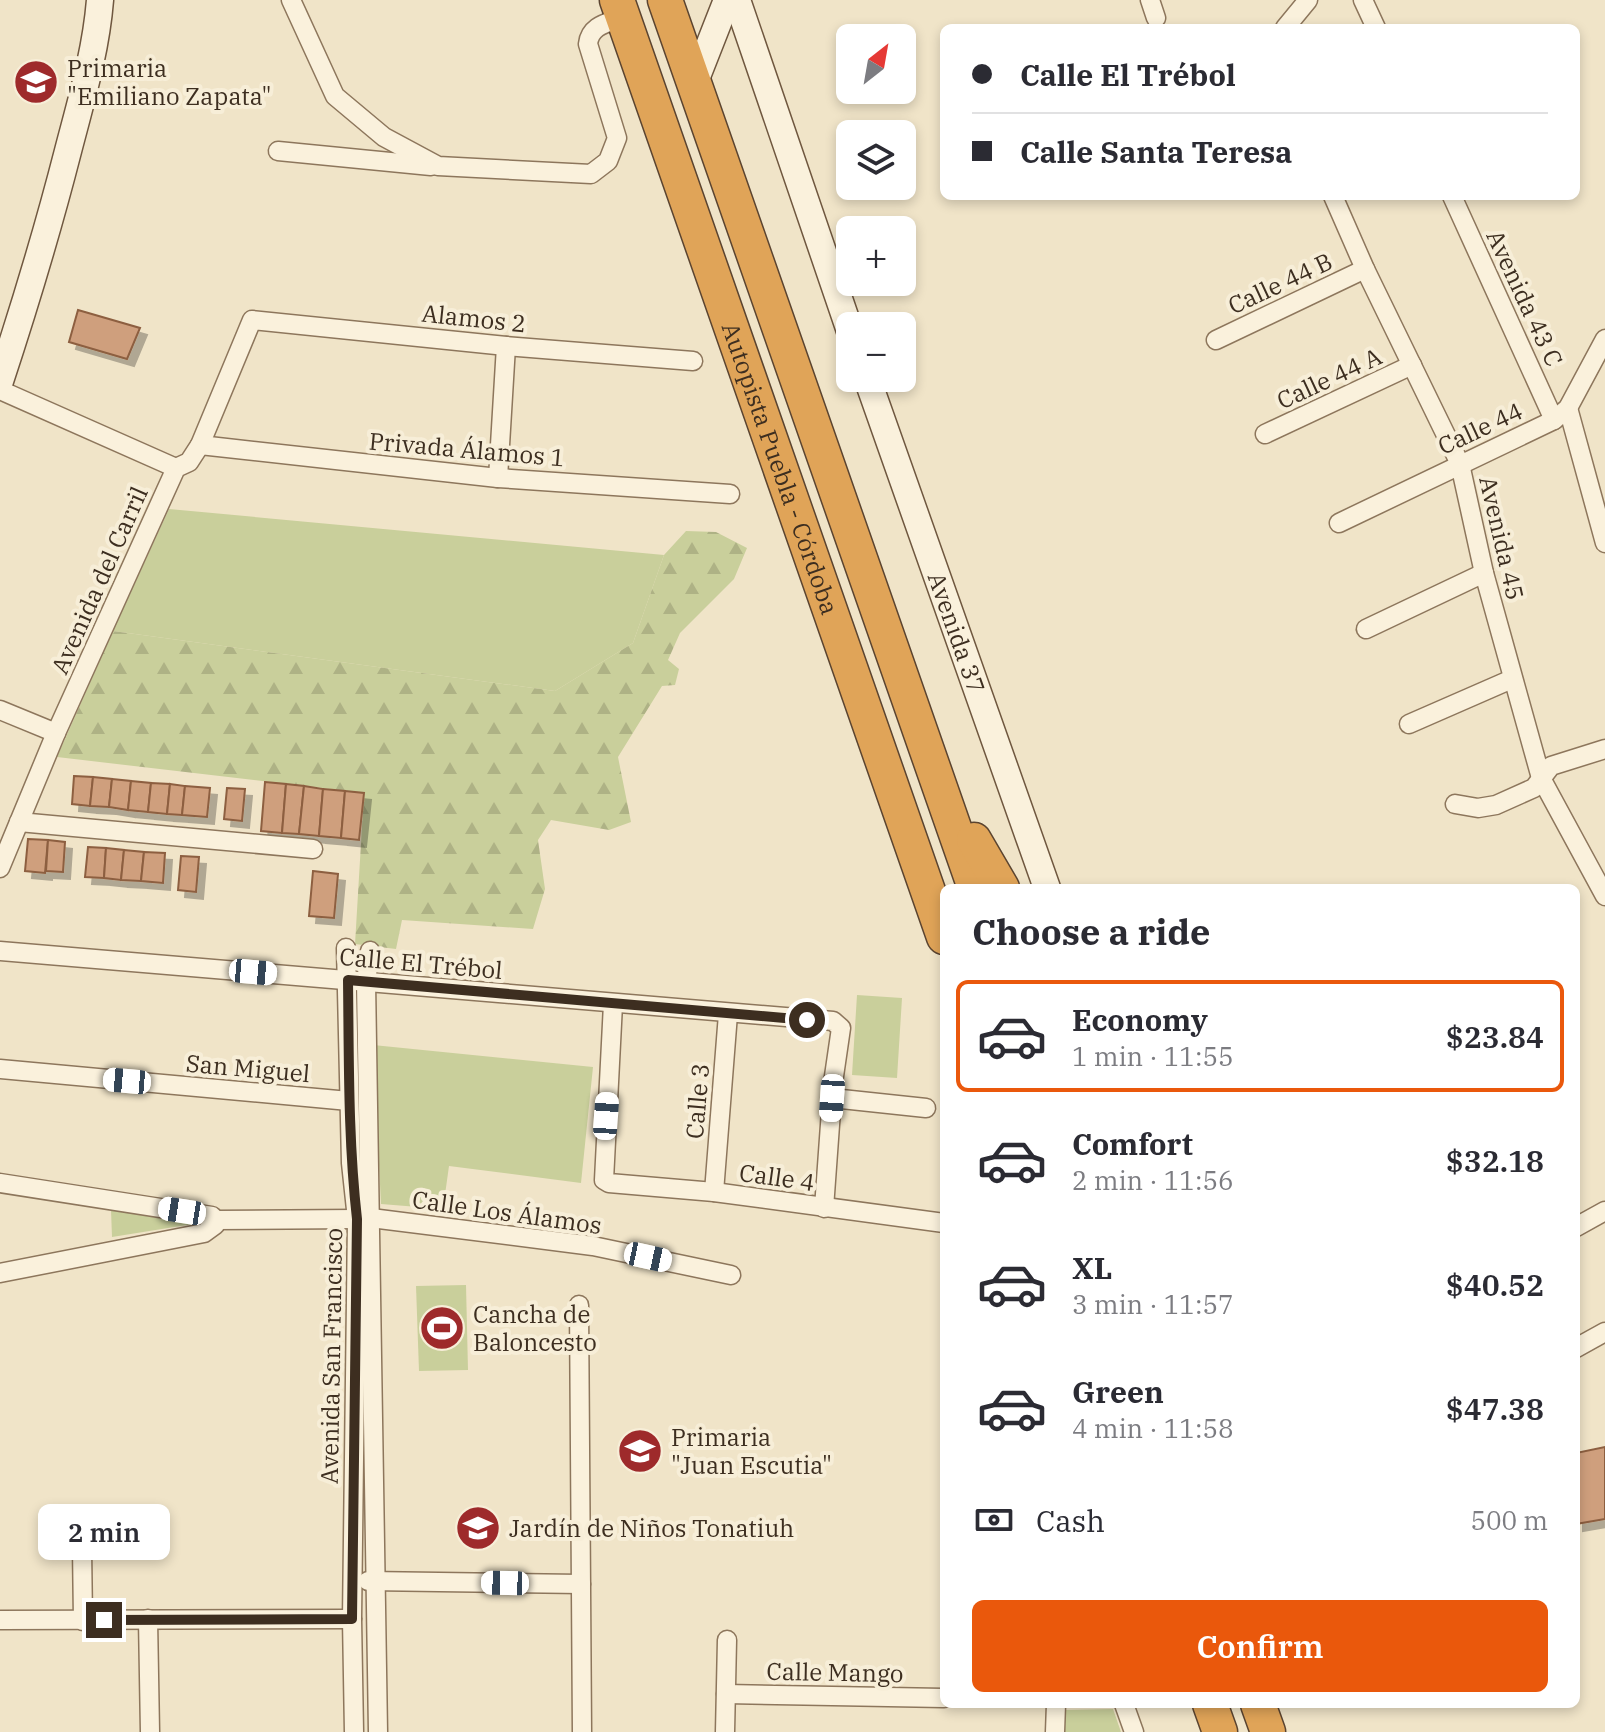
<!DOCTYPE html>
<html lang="en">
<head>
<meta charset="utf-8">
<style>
  :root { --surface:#fff; --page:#f7f7f7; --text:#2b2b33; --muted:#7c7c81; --line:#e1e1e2; --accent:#ea580c }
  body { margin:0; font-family:"IBM Plex Serif",serif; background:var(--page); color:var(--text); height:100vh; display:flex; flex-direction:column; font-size:30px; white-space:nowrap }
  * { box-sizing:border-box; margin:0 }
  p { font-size:26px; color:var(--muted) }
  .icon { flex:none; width:44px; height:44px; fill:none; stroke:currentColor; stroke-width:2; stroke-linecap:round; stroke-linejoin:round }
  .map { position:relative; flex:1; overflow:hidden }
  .drawer { position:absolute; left:940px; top:884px; width:640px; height:824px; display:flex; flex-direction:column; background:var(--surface); border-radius:12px; box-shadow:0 4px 12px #0003 }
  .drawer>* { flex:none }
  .banner { position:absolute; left:940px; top:24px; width:640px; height:176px; border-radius:12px; box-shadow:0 4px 12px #0003; display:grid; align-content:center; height:176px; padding:0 32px; background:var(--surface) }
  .needle { width:52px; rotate:31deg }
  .buttons { position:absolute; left:836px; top:24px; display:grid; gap:16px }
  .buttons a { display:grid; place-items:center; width:80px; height:80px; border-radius:12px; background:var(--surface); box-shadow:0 4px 12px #0003; font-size:40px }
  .end { position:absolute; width:36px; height:36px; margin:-18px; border:10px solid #3d2e20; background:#fff; box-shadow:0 0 0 4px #fff }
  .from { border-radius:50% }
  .bubble { position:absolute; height:56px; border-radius:12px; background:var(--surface); box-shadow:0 4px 12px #0003; font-size:26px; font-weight:600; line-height:56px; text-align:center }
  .car { position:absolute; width:24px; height:48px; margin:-24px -12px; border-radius:10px; box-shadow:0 0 6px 2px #0007; background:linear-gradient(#fff 24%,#345 0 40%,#fff 0 76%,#345 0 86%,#fff 0) }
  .banner b { display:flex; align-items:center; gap:28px; height:76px; font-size:30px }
  .banner b+b { border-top:2px solid var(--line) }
  .banner i { width:20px; height:20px; background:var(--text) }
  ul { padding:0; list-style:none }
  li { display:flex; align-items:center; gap:24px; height:112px; margin:0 16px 12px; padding:0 16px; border:4px solid transparent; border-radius:12px }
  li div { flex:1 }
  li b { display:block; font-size:30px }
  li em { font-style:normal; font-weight:600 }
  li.selected { border-color:var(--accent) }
  li>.icon { width:72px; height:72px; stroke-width:1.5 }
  h2 { padding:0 32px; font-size:36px; line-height:96px }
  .pay { display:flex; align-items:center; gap:20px; height:88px; padding:0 32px; font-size:30px }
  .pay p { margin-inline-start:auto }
  .button { display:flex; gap:16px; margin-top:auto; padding:16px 32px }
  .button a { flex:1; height:92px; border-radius:12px; background:var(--accent); color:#fff; font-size:32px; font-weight:600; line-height:92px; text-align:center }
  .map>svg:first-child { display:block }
</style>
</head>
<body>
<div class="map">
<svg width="1605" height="1732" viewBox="0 0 1605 1732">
  <defs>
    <pattern id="forest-firs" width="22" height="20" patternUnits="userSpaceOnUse" patternTransform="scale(2)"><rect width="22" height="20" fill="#c9cf9b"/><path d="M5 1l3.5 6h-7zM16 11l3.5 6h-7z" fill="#aeb285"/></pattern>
    <filter id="shadow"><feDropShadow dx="7" dy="7" stdDeviation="0" flood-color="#0004"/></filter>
  </defs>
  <rect width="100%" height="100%" fill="#f0e4c8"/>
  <g fill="#c9cf9b">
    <polygon points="169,509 664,555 633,643 555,691 113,631"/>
    <polygon points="857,995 902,998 897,1078 852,1075"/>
    <polygon points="373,1045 593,1067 581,1183 449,1166 443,1209 381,1204"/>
    <polygon points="111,1210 193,1224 112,1237"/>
    <polygon points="466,1285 468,1370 419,1371 416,1286"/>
    <polygon points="1113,1709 1121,1732 1064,1732 1065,1710"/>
  </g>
  <polygon fill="url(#forest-firs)" points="686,531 716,532 747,548 734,579 680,633 668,660 679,669 675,685 662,686 618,757 631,822 609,830 551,820 538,840 545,889 533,929 402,920 396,949 355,944 364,793 57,757 113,631 555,691 633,643 664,555"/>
  <g fill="#cf9f7d" stroke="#8d5f41" stroke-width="2" filter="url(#shadow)">
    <polygon points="78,310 140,328 127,359 69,342"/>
    <polygon points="74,776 93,777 90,806 72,804"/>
    <polygon points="93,777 112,779 109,807 90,806"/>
    <polygon points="112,779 131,781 128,810 109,807"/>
    <polygon points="131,781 151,783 148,812 128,810"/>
    <polygon points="265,782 286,784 282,833 261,831"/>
    <polygon points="151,783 170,784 167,814 148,812"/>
    <polygon points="170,784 185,786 182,815 167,814"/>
    <polygon points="286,784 304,786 299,834 282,833"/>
    <polygon points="185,786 210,788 207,817 182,815"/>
    <polygon points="304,786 323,789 319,836 299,834"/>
    <polygon points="227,788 245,789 242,821 224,819"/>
    <polygon points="323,789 345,791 341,838 319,836"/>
    <polygon points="345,791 364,793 359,840 341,838"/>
    <polygon points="28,839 48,840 45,873 25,871"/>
    <polygon points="48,840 65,842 63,872 46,871"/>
    <polygon points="88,847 106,848 104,878 85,877"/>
    <polygon points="106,848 124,850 121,880 104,878"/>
    <polygon points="124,850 144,852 141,881 121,880"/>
    <polygon points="144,852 165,853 163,883 141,881"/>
    <polygon points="181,856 199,857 196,892 178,890"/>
    <polygon points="313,871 338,874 334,918 309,916"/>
    <polygon points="1605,1447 1605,1519 1576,1524 1576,1453"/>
  </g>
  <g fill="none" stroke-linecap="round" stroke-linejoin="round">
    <g stroke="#8d765c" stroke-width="21">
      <g id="street">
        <path d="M291 0 335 96 384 137 438 166 591 174 608 161 617 138 588 44C590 25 608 23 623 17"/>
        <polyline points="1150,0 1156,18"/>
        <polyline points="1363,0 1376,28"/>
        <polyline points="1285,28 1308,0"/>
        <polyline points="278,151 431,166"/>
        <polyline points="1333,196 1365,269 1460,464 1484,573 1541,778 1605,896"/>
        <polyline points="1452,196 1554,420"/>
        <polyline points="1216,340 1365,269"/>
        <polyline points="0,390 176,468"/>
        <polyline points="1568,408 1605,543"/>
        <polyline points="1265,434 1412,365"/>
        <polyline points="200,445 498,478 730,494"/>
        <polyline points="498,478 506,346"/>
        <polyline points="1339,523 1554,420 1568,408 1605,339"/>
        <polyline points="1366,629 1484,573"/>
        <polyline points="0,710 56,733"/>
        <polyline points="1409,724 1512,679"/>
        <polyline points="1455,804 1478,808 1496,805 1534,788 1551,766 1605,749"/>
        <polyline points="19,822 313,849"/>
        <polyline points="0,868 56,733 176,468 189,462 200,445 252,320 506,346 693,361"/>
        <polyline points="346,948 351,1163 357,1219 352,1619 354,1732"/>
        <polyline points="0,951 833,1021 841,1028 833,1083 824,1208"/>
        <polyline points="370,951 366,982 378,1732"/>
        <polyline points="613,1004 604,1180 609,1183 714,1192 944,1223"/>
        <polyline points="0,1069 349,1101"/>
        <polyline points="832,1098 926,1108"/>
        <polyline points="0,1183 212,1216 216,1220 357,1219"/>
        <polyline points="714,1192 728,1014"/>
        <polyline points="371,1218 593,1246 731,1275"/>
        <polyline points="1576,1227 1605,1211"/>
        <polyline points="0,1273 204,1233 215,1225 216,1220"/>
        <polyline points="579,1305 582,1732"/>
        <polyline points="1576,1348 1605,1332"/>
        <polyline points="82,1547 83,1621"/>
        <polyline points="368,1581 581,1584"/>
        <polyline points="148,1619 150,1732"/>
        <polyline points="0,1620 352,1619"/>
        <polyline points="726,1694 944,1698"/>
        <polyline points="1124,1704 1134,1732"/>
        <polyline points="725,1732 727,1640"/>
        <polyline points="1055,1732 1056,1704"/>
      </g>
    </g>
    <g stroke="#6f573f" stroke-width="29">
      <g id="secondary">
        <polyline points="737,0 850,331"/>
        <polyline points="694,84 727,0"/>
        <path id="s1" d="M867 378 1047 888"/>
        <path d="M0 381C25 305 48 229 68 151 81 101 96 51 100 0"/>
      </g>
    </g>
    <g stroke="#5b4430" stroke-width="37">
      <g id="highway">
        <path id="s2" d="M617 0 944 937"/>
        <polyline points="665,0 975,888"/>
        <polyline points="974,840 1002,888"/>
        <polyline points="1210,1704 1220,1732"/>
        <polyline points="1258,1704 1268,1732"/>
      </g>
    </g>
    <use href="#street" stroke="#faf1dc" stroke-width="18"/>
    <use href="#secondary" stroke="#faf1dc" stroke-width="26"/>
    <use href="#highway" stroke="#e0a458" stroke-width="34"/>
  </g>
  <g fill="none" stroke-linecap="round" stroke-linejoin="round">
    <path stroke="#3d2e20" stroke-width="10" d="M104 1620 352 1619 357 1219C348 1139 349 1060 348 980L807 1020"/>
  </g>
  <defs>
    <g id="school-disc" transform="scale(2.3)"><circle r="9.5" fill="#9e2a2b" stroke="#f7eed8"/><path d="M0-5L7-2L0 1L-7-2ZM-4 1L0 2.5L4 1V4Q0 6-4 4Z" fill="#fff"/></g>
    <g id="stadium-disc" transform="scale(2.3)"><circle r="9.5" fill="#9e2a2b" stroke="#f7eed8"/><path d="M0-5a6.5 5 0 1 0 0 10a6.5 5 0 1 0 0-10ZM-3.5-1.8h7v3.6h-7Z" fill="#fff"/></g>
  </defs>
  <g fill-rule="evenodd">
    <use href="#school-disc" x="36" y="82"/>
    <use href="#stadium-disc" x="442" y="1328"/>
    <use href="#school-disc" x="640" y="1451"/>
    <use href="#school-disc" x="478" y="1528"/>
  </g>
  <g text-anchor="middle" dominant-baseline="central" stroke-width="8" stroke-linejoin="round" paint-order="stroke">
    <g font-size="24" fill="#3d2e20" stroke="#f7eed8" text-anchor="start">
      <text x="67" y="68">Primaria<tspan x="67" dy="28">"Emiliano Zapata"</tspan></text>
      <text x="473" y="1314">Cancha de<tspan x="473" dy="28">Baloncesto</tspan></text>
      <text x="671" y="1437">Primaria<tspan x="671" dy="28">"Juan Escutia"</tspan></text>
      <text x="509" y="1528">Jardín de Niños Tonatiuh</text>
    </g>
    <g font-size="24" fill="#3d2e20" stroke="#f7eed8">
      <text transform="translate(1280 283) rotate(-25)">Calle 44 B</text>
      <text transform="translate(1525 298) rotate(65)">Avenida 43 C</text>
      <text transform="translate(474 318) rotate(6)">Alamos 2</text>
      <text transform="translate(1329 378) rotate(-25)">Calle 44 A</text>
      <text transform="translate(1480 428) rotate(-25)">Calle 44</text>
      <text transform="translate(467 449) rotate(5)">Privada Álamos 1</text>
      <text stroke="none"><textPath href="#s2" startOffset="496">Autopista Puebla - Córdoba</textPath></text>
      <text transform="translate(1502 538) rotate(77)">Avenida 45</text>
      <text transform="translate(99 580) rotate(-66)">Avenida del Carril</text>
      <text stroke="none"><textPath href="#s1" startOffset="270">Avenida 37</textPath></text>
      <text transform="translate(421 963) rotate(5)">Calle El Trébol</text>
      <text transform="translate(248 1068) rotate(5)">San Miguel</text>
      <text transform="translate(697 1101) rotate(-85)">Calle 3</text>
      <text transform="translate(777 1177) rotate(8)">Calle 4</text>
      <text transform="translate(507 1212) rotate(8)">Calle Los Álamos</text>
      <text transform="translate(331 1356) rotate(-89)">Avenida San Francisco</text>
      <text transform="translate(835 1672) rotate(1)">Calle Mango</text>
    </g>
  </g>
</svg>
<div class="buttons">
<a><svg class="needle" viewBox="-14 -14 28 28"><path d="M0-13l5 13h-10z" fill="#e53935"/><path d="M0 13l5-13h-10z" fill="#7c7c81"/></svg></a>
<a><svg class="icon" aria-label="layers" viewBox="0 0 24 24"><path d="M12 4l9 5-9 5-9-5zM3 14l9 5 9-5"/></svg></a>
<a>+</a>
<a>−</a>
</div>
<i class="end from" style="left:807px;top:1020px"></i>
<i class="end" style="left:104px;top:1620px"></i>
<div class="bubble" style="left:38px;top:1504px;width:132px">2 min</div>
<i class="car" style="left:253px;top:972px;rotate:95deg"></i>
<i class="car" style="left:127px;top:1081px;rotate:275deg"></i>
<i class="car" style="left:832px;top:1098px;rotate:184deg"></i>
<i class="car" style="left:606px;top:1116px;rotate:4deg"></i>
<i class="car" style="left:182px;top:1211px;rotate:279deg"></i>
<i class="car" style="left:648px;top:1257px;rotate:102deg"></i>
<i class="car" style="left:505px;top:1583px;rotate:271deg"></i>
<div class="banner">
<b><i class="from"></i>Calle El Trébol</b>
<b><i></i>Calle Santa Teresa</b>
</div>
<section class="drawer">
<h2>Choose a ride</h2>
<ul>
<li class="selected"><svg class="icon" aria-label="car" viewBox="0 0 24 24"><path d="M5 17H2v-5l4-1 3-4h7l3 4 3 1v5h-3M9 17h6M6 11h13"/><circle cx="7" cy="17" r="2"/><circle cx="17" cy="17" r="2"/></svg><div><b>Economy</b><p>1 min · 11:55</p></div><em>$23.84</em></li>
<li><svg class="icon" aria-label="car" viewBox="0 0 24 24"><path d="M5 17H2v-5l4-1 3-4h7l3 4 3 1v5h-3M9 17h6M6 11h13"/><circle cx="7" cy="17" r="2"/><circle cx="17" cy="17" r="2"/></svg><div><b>Comfort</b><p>2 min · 11:56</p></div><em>$32.18</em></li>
<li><svg class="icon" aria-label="car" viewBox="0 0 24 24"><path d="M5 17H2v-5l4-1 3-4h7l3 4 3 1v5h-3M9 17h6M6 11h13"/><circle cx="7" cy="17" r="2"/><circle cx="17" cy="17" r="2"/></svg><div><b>XL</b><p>3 min · 11:57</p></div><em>$40.52</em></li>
<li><svg class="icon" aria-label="car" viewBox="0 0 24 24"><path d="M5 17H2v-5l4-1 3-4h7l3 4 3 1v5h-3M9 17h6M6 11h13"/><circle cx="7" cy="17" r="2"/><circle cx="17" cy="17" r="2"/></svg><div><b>Green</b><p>4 min · 11:58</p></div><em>$47.38</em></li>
</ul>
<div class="pay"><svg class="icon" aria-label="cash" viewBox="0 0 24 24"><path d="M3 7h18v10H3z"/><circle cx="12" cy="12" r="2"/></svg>Cash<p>500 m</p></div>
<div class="button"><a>Confirm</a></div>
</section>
</div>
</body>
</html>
